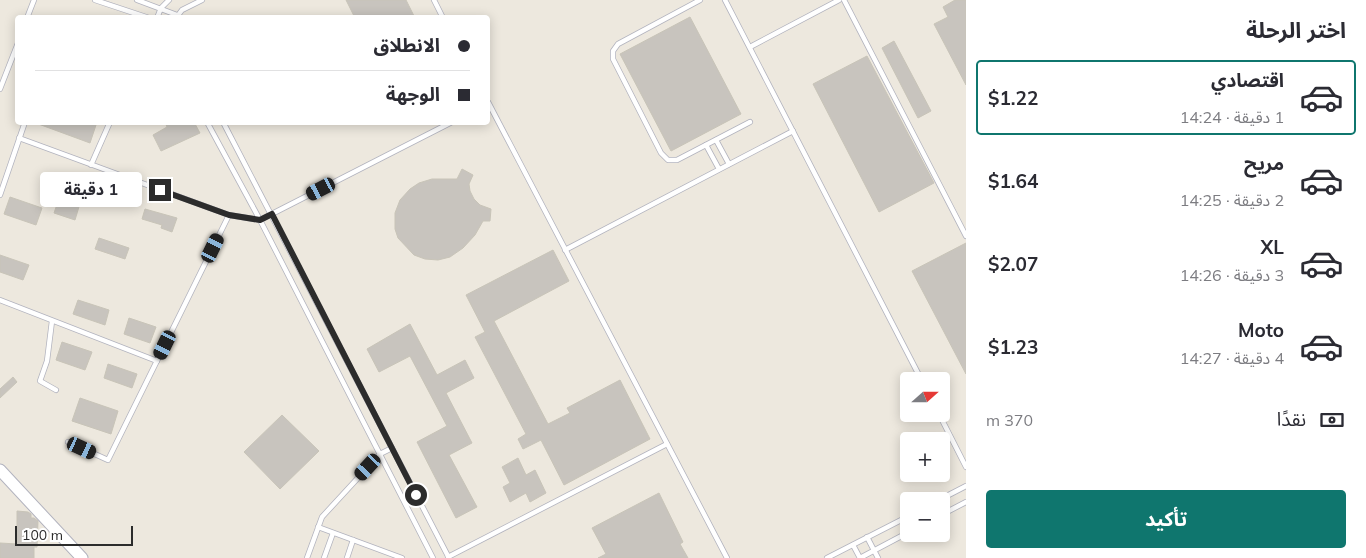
<!DOCTYPE html>
<html lang="ar">
<head>
<meta charset="utf-8">
<style>
  :root { --surface:#fff; --page:#f2f2f3; --text:#2b2b33; --muted:#7c7c81; --line:#e1e1e2; --accent:#0f766e }
  body { margin:0; font-family:Mulish,"Noto Sans Arabic",sans-serif; background:var(--page); color:var(--text); direction:rtl; height:100vh; display:flex; flex-direction:column; font-size:19px; white-space:nowrap }
  * { box-sizing:border-box; margin:0 }
  p { font-size:16px; color:var(--muted) }
  .icon { flex:none; width:28px; height:28px; fill:none; stroke:currentColor; stroke-width:2; stroke-linecap:round; stroke-linejoin:round }
  .map { position:relative; flex:1; overflow:hidden; direction:ltr }
  .side { display:flex; flex-direction:column; background:var(--surface); width:400px }
  .side>* { flex:none }
  .top-card { position:absolute; left:15px; top:15px; width:475px; height:110px; border-radius:5px; box-shadow:0 2px 12px #0003; direction:rtl; display:grid; align-content:center; height:110px; padding:0 20px; background:var(--surface) }
  .needle { width:32px; rotate:69deg }
  .buttons { position:absolute; left:900px; top:372px; display:grid; gap:10px }
  .buttons a { display:grid; place-items:center; width:50px; height:50px; border-radius:5px; background:var(--surface); box-shadow:0 2px 12px #0003; font-size:25px }
  .scale { position:absolute; left:15px; bottom:12px; width:118px; box-sizing:border-box; padding-left:5px; border:2px solid #2c2c2c; border-top:0; font-size:14px; line-height:18px; white-space:nowrap; color:#2c2c2c; -webkit-text-stroke:4px #fff; paint-order:stroke }
  .end { position:absolute; width:22px; height:22px; margin:-11px; border:6px solid #2c2c2c; background:#fff; box-shadow:0 0 0 2px #fff }
  .from { border-radius:50% }
  .bubble { position:absolute; height:35px; border-radius:5px; background:var(--surface); box-shadow:0 2px 12px #0003; font-size:16px; font-weight:700; line-height:35px; text-align:center; direction:rtl }
  .car { position:absolute; width:15px; height:30px; margin:-15px -8px; border-radius:6px; box-shadow:0 0 4px 1px #0007; background:linear-gradient(#222 24%,#8ab4d8 0 40%,#222 0 76%,#8ab4d8 0 86%,#222 0) }
  .top-card b { display:flex; align-items:center; gap:18px; height:48px; font-size:19px }
  .top-card b+b { border-top:1px solid var(--line) }
  .top-card i { width:12px; height:12px; background:var(--text) }
  ul { padding:0; list-style:none }
  li { display:flex; align-items:center; gap:15px; height:75px; margin:0 10px 8px; padding:0 10px; border:2px solid transparent; border-radius:5px }
  li div { flex:1 }
  li b { display:block; font-size:19px }
  li em { font-style:normal; font-weight:700 }
  li.selected { border-color:var(--accent) }
  li>.icon { width:45px; height:45px; stroke-width:1.5 }
  h2 { padding:0 20px; font-size:22px; line-height:60px }
  .pay { display:flex; align-items:center; gap:12px; height:55px; padding:0 20px; font-size:19px }
  .pay p { margin-inline-start:auto }
  .action { display:flex; gap:10px; margin-top:auto; padding:10px 20px }
  .action a { flex:1; height:58px; border-radius:5px; background:var(--accent); color:#fff; font-size:20px; font-weight:700; line-height:58px; text-align:center }
  main { display:flex; flex:1; min-height:0 }
  .map>svg:first-child { display:block }
</style>
</head>
<body>
<main>
<section class="side">
<h2>اختر الرحلة</h2>
<ul>
<li class="selected"><svg class="icon" aria-label="car" viewBox="0 0 24 24"><path d="M5 17H2v-5l4-1 3-4h7l3 4 3 1v5h-3M9 17h6M6 11h13"/><circle cx="7" cy="17" r="2"/><circle cx="17" cy="17" r="2"/></svg><div><b>اقتصادي</b><p>1 دقيقة · 14:24</p></div><em>$1.22</em></li>
<li><svg class="icon" aria-label="car" viewBox="0 0 24 24"><path d="M5 17H2v-5l4-1 3-4h7l3 4 3 1v5h-3M9 17h6M6 11h13"/><circle cx="7" cy="17" r="2"/><circle cx="17" cy="17" r="2"/></svg><div><b>مريح</b><p>2 دقيقة · 14:25</p></div><em>$1.64</em></li>
<li><svg class="icon" aria-label="car" viewBox="0 0 24 24"><path d="M5 17H2v-5l4-1 3-4h7l3 4 3 1v5h-3M9 17h6M6 11h13"/><circle cx="7" cy="17" r="2"/><circle cx="17" cy="17" r="2"/></svg><div><b>XL</b><p>3 دقيقة · 14:26</p></div><em>$2.07</em></li>
<li><svg class="icon" aria-label="car" viewBox="0 0 24 24"><path d="M5 17H2v-5l4-1 3-4h7l3 4 3 1v5h-3M9 17h6M6 11h13"/><circle cx="7" cy="17" r="2"/><circle cx="17" cy="17" r="2"/></svg><div><b>Moto</b><p>4 دقيقة · 14:27</p></div><em>$1.23</em></li>
</ul>
<div class="pay"><svg class="icon" aria-label="cash" viewBox="0 0 24 24"><path d="M3 7h18v10H3z"/><circle cx="12" cy="12" r="2"/></svg>نقدًا<p>370 m</p></div>
<div class="action"><a>تأكيد</a></div>
</section>
<div class="map">
<svg width="966" height="558" viewBox="0 0 966 558">
  <rect width="100%" height="100%" fill="#ede8de"/>
  <g fill="#c8c4be" stroke="#c8c4b8">
    <polygon points="346,0 406,0 415,18 355,18"/>
    <polygon points="955,0 966,0 966,85 934,24 948,17 943,7"/>
    <polygon points="690,17 741,114 671,151 620,54"/>
    <polygon points="894,41 931,111 918,118 882,48"/>
    <polygon points="867,56 934,183 879,212 813,84"/>
    <polygon points="33,122 97,122 90,143"/>
    <polygon points="165,122 194,122 200,133 161,151 153,135 167,127"/>
    <polygon points="462,169 473,175 469,184 470,191 474,199 480,205 491,209 490,221 483,221 475,235 463,248 450,257 438,260 425,259 414,255 398,238 395,229 395,213 400,200 410,189 419,183 432,179 457,179"/>
    <polygon points="61,193 81,200 75,220 54,213"/>
    <polygon points="10,197 42,208 36,225 4,214"/>
    <polygon points="145,209 177,218 172,232 161,228 162,225 142,219"/>
    <polygon points="99,238 129,248 125,259 95,249"/>
    <polygon points="966,243 966,374 912,271"/>
    <polygon points="553,250 569,281 494,321 548,424 570,413 567,408 620,380 650,439 564,485 541,440 523,449 518,439 526,434 475,337 485,332 466,295"/>
    <polygon points="0,255 29,265 23,280 0,272"/>
    <polygon points="78,300 109,310 105,325 73,314"/>
    <polygon points="129,318 156,327 150,343 124,334"/>
    <polygon points="410,324 437,375 465,360 474,378 446,393 472,443 449,455 477,507 456,518 417,442 447,426 410,356 379,372 367,349"/>
    <polygon points="62,342 92,352 85,370 56,360"/>
    <polygon points="108,364 137,374 132,388 104,378"/>
    <polygon points="13,377 17,382 0,398 0,389"/>
    <polygon points="80,398 118,411 111,434 72,421"/>
    <polygon points="282,415 319,451 280,489 244,452"/>
    <polygon points="518,458 526,475 535,470 546,493 530,502 526,493 510,502 503,487 510,483 502,467"/>
    <polygon points="659,493 683,542 680,544 688,558 598,558 606,554 592,528"/>
    <polygon points="17,511 28,512 31,514 31,518 34,518 38,521 37,547 34,547 34,558 0,558 0,543 17,544"/>
  </g>
  <g fill="none" stroke-linecap="round" stroke-linejoin="round">
    <g stroke="#b2b3be" stroke-width="6">
      <g id="service">
        <polyline points="95,0 149,18"/>
        <polyline points="137,0 177,15"/>
        <polyline points="434,0 443,18"/>
        <polyline points="700,0 618,44 613,51 613,59 661,153 668,160 677,160 750,122"/>
        <polyline points="725,0 922,381"/>
        <polyline points="844,0 966,236"/>
        <polyline points="27,18 34,0"/>
        <polyline points="157,18 161,8 169,0"/>
        <polyline points="176,18 182,10 202,0"/>
        <polyline points="750,47 839,0"/>
        <polyline points="0,89 18,43"/>
        <polyline points="488,102 727,558"/>
        <polyline points="207,122 260,220 433,558"/>
        <polyline points="223,122 449,558"/>
        <polyline points="19,138 229,215 260,220 452,122"/>
        <polyline points="716,140 729,164"/>
        <polyline points="706,145 719,169"/>
        <polyline points="91,165 110,122"/>
        <polyline points="0,195 25,122"/>
        <polyline points="565,250 793,131"/>
        <polyline points="0,300 157,361"/>
        <polyline points="52,321 47,361 40,381 56,390"/>
        <polyline points="939,414 966,467"/>
        <polyline points="68,442 108,460 229,215"/>
        <polyline points="937,501 966,486"/>
        <polyline points="941,515 966,502"/>
        <polyline points="318,527 402,558"/>
        <polyline points="867,537 878,558"/>
        <polyline points="853,545 860,558"/>
        <polyline points="448,557 667,444"/>
        <polyline points="307,558 322,517 380,454 392,448"/>
        <polyline points="324,558 333,533"/>
        <polyline points="347,558 353,540"/>
        <polyline points="827,558 909,516"/>
        <polyline points="860,558 909,532"/>
      </g>
    </g>
    <g stroke="#b2b3be" stroke-width="13">
      <polyline id="tertiary" points="0,470 82,558"/>
    </g>
    <use href="#service" stroke="#fff" stroke-width="4.5"/>
    <use href="#tertiary" stroke="#fff" stroke-width="11"/>
  </g>
  <g fill="none" stroke-linecap="round" stroke-linejoin="round">
    <polyline stroke="#2c2c2c" stroke-width="6" points="160,190 229,215 260,220 272,214 416,495"/>
  </g>
</svg>
<div class="buttons">
<a><svg class="needle" viewBox="-14 -14 28 28"><path d="M0-13l5 13h-10z" fill="#e53935"/><path d="M0 13l5-13h-10z" fill="#7c7c81"/></svg></a>
<a>+</a>
<a>−</a>
</div>
<div class="scale">100 m</div>
<i class="end from" style="left:416px;top:495px"></i>
<i class="end" style="left:160px;top:190px"></i>
<div class="bubble" style="left:40px;top:172px;width:102px">1 دقيقة</div>
<i class="car" style="left:321px;top:189px;rotate:243deg"></i>
<i class="car" style="left:213px;top:248px;rotate:26deg"></i>
<i class="car" style="left:165px;top:345px;rotate:206deg"></i>
<i class="car" style="left:82px;top:448px;rotate:115deg"></i>
<i class="car" style="left:368px;top:467px;rotate:223deg"></i>
<div class="top-card">
<b><i class="from"></i>الانطلاق</b>
<b><i></i>الوجهة</b>
</div>
</div>
</main>
</body>
</html>
